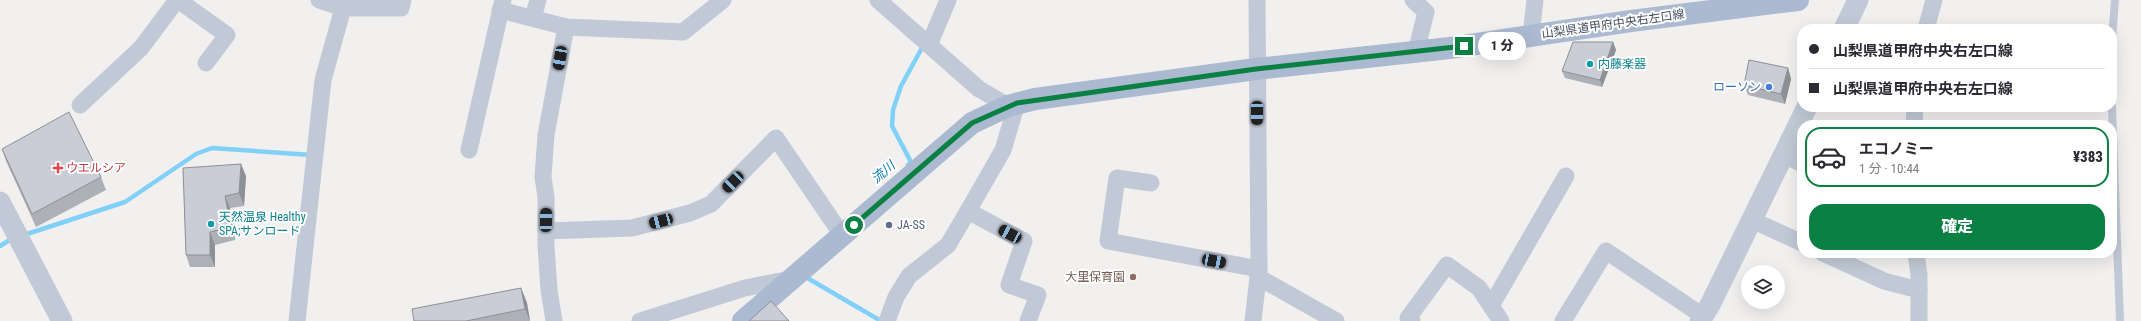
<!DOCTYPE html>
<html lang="ja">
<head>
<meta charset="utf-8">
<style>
  :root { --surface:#fff; --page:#f7f7f7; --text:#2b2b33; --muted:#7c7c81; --line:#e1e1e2; --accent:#0b8043 }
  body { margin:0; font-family:"Roboto Condensed","Noto Sans JP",sans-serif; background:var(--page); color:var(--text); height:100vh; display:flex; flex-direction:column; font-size:15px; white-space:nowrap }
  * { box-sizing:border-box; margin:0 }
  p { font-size:13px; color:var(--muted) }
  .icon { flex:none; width:22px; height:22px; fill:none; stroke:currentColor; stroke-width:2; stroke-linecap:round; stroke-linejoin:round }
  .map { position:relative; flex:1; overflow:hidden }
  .sheet { position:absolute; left:1797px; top:120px; width:320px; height:138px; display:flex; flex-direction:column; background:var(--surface); border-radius:16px; box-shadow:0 4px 16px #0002 }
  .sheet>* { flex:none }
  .guide { position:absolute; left:1797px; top:24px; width:320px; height:88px; border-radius:16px; box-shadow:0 4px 16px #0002; display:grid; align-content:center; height:88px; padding:0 12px; background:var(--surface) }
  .controls { position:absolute; left:1741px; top:265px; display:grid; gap:8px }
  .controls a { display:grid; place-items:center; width:44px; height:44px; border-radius:50%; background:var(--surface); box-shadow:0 4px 16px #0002; font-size:20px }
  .end { position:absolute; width:18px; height:18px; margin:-9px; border:5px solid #0b8043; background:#fff; box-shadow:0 0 0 2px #fff }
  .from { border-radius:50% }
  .bubble { position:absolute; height:28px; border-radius:14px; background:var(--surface); box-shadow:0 4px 16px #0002; font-size:13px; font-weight:800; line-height:28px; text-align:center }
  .car { position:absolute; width:12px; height:24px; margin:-12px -6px; border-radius:5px; box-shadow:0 0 3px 1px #0007; background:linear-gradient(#222 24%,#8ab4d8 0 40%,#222 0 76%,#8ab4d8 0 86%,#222 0) }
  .guide b { display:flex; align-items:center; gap:14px; height:38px; font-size:15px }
  .guide b+b { border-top:1px solid var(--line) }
  .guide i { width:10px; height:10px; background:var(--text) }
  ul { padding:7px 0 0; list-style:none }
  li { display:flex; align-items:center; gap:12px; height:60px; margin:0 8px 6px; padding:0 4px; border:2px solid transparent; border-radius:16px }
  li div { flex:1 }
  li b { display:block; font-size:15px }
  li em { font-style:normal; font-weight:800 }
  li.active { border-color:var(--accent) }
  li>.icon { width:36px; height:36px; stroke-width:1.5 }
  .primary-button { display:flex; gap:8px; margin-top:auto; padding:8px 12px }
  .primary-button a { flex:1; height:46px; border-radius:16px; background:var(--accent); color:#fff; font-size:16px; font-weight:800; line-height:46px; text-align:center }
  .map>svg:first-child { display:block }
</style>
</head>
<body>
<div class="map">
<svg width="2141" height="321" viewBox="0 0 2141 321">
  <rect width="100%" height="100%" fill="#f2efef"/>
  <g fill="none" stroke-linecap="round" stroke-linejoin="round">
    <g stroke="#80d0f7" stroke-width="4.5">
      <polyline points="908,165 911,162 892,126 893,110 901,86 923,46"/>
      <polyline points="24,235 125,202 196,154 212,148 311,155"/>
      <polyline points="0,246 13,238"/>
      <polyline points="804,276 881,321"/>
    </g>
    <g stroke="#c1c9d6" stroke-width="8">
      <polyline points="2112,39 2115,0"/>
      <polyline points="2112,107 2120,321"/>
    </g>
    <g stroke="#c1c9d6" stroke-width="17">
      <polyline points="178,0 227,35 206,63"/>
      <polyline points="319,0 343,8"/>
      <polyline points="878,0 979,89 1008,106"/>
      <polyline points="1413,0 1426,12 1416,52"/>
      <polyline points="500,10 566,27 683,32 723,0"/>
      <polyline points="533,18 538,0"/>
      <polyline points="1926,29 1934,0"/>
      <polyline points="1531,35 1535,0"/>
      <polyline points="929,45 948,0"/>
      <polyline points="80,105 141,48 177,0"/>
      <polyline points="1914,125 1915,107"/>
      <polyline points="469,150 503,0"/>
      <polyline points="1784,155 1802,164"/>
      <polyline points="1151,183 1117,178 1108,241 1259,269"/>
      <polyline points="968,211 1024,241 1009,285 1038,295 1028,321"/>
      <polyline points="1752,220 1802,243"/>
      <polyline points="546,231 632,228 690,213 711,204 776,138 842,235"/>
      <polyline points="1823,253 1884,281 1919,290"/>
      <polyline points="1916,253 1919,275 1919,321"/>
      <polyline points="1258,277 1336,321"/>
      <polyline points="1491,306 1566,176"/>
      <polyline points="297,321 323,80 343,8 401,8 403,0"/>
      <polyline points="554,321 549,290 546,246 546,197 543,177 546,135 566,27"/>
      <polyline points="640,321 745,288 791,279"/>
      <polyline points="887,321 896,297 909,276 948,245 968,211 1003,150 1017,103"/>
      <polyline points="1253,321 1259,269 1257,0"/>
      <polyline points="1412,321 1408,318 1447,265 1479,288 1501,321"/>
      <polyline points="1563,321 1606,251 1703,316"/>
    </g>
    <g stroke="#c1c9d6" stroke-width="21">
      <polyline points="1844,29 1858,0"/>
      <polyline points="0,202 62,321"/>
      <polyline points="1700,321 1710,305 1807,107"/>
    </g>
    <polyline stroke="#abbad1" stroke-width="22" points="743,321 972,123 1008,106 1035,99 1256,69 1450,48 1631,21 1798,0"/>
  </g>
  <g fill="#aeb0b7">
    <polygon points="1613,42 1616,50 1602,87 1565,78 1562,71"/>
    <polygon points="1788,68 1791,79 1785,104 1748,95 1744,85"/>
    <polygon points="2,149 101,177 106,190 36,227 6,161"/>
    <polygon points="183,168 246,176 244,206 230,208 235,240 215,245 215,267 190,267 186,255"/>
    <polygon points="521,288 527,303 530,321 414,321"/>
  </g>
  <g fill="#8d9095">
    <polygon points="1613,42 1616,50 1602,87 1600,80"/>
    <polygon points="1788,68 1791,79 1785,104 1781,94"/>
    <polygon points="241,164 246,176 244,206 239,193"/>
    <polygon points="225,196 230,208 235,240 231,227"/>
    <polygon points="210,232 215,245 215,267 210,255"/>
    <polygon points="521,288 527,303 530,321 525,309"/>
  </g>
  <g fill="#cacdd5" stroke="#8d9095">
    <polygon points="1573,42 1613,42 1600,80 1562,71"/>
    <polygon points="1749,60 1788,68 1781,94 1744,85"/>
    <polygon points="69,112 101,177 32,214 2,149"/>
    <polygon points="241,164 239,193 225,196 231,227 210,232 210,255 186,255 183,168"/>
    <polygon points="521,288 525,309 466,321 414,321 412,309"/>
    <polygon points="771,301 789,321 749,321"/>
  </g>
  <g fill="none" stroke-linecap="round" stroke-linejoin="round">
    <polyline stroke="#0b8043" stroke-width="5" points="854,225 972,123 1017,103 1256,69 1464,46"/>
  </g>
  <g fill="#0f9aa8" stroke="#fff" stroke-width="1.5">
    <circle cx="1590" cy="64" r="4"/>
    <circle cx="211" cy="224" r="4"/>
  </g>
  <circle fill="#3f7fe0" stroke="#fff" stroke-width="1.5" cx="1769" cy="87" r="4"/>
  <path fill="#e0444e" stroke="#fff" stroke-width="1.5" d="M56 162h4v4h4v4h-4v4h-4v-4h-4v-4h4z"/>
  <circle fill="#5c6f8a" stroke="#fff" stroke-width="1.5" cx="889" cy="225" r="4"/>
  <circle fill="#8d6e63" stroke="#fff" stroke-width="1.5" cx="1133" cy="277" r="4"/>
  <g text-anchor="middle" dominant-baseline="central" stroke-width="4" stroke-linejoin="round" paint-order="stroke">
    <g font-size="12" fill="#454f5f" stroke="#fff">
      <text transform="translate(1613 24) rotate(-8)">山梨県道甲府中央右左口線</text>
    </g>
    <g font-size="12" fill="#0d838f" stroke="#fff" text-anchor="start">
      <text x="1598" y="64">内藤楽器</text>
      <text x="219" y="217">天然温泉 Healthy<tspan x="219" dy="14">SPA;サンロード</tspan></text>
    </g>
    <g font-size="12" fill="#366cbe" stroke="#fff" text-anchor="end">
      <text x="1761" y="87">ローソン</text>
    </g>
    <g font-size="12" fill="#be3a42" stroke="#fff" text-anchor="start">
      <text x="66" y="168">ウエルシア</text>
    </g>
    <g font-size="12" fill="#4e5e75" stroke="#fff" text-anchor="start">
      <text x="897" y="225">JA-SS</text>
    </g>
    <g font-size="12" fill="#785e54" stroke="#fff" text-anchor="end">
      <text x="1125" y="277">大里保育園</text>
    </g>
    <g font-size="13" font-style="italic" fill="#007ab6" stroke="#fff">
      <text transform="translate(883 172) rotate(-41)">流川</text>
    </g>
  </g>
</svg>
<div class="controls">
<a><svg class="icon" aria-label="layers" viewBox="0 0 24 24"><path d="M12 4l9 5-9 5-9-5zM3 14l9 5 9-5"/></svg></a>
</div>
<i class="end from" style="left:854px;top:225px"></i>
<i class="end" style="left:1464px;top:46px"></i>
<div class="bubble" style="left:1478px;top:32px;width:48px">1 分</div>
<i class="car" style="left:560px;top:58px;rotate:190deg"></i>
<i class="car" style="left:1257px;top:113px;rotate:180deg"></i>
<i class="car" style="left:733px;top:182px;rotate:225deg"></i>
<i class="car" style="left:546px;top:220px;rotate:1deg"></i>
<i class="car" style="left:661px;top:221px;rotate:255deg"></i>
<i class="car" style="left:1010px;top:234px;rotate:298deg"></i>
<i class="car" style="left:1214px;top:261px;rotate:101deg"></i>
<div class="guide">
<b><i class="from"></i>山梨県道甲府中央右左口線</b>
<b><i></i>山梨県道甲府中央右左口線</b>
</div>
<section class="sheet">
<ul>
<li class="active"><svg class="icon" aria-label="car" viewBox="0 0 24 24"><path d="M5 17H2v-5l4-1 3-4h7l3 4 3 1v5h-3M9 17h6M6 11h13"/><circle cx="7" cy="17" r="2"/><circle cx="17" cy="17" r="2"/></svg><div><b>エコノミー</b><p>1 分 · 10:44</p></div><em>¥383</em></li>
</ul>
<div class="primary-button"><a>確定</a></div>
</section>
</div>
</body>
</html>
